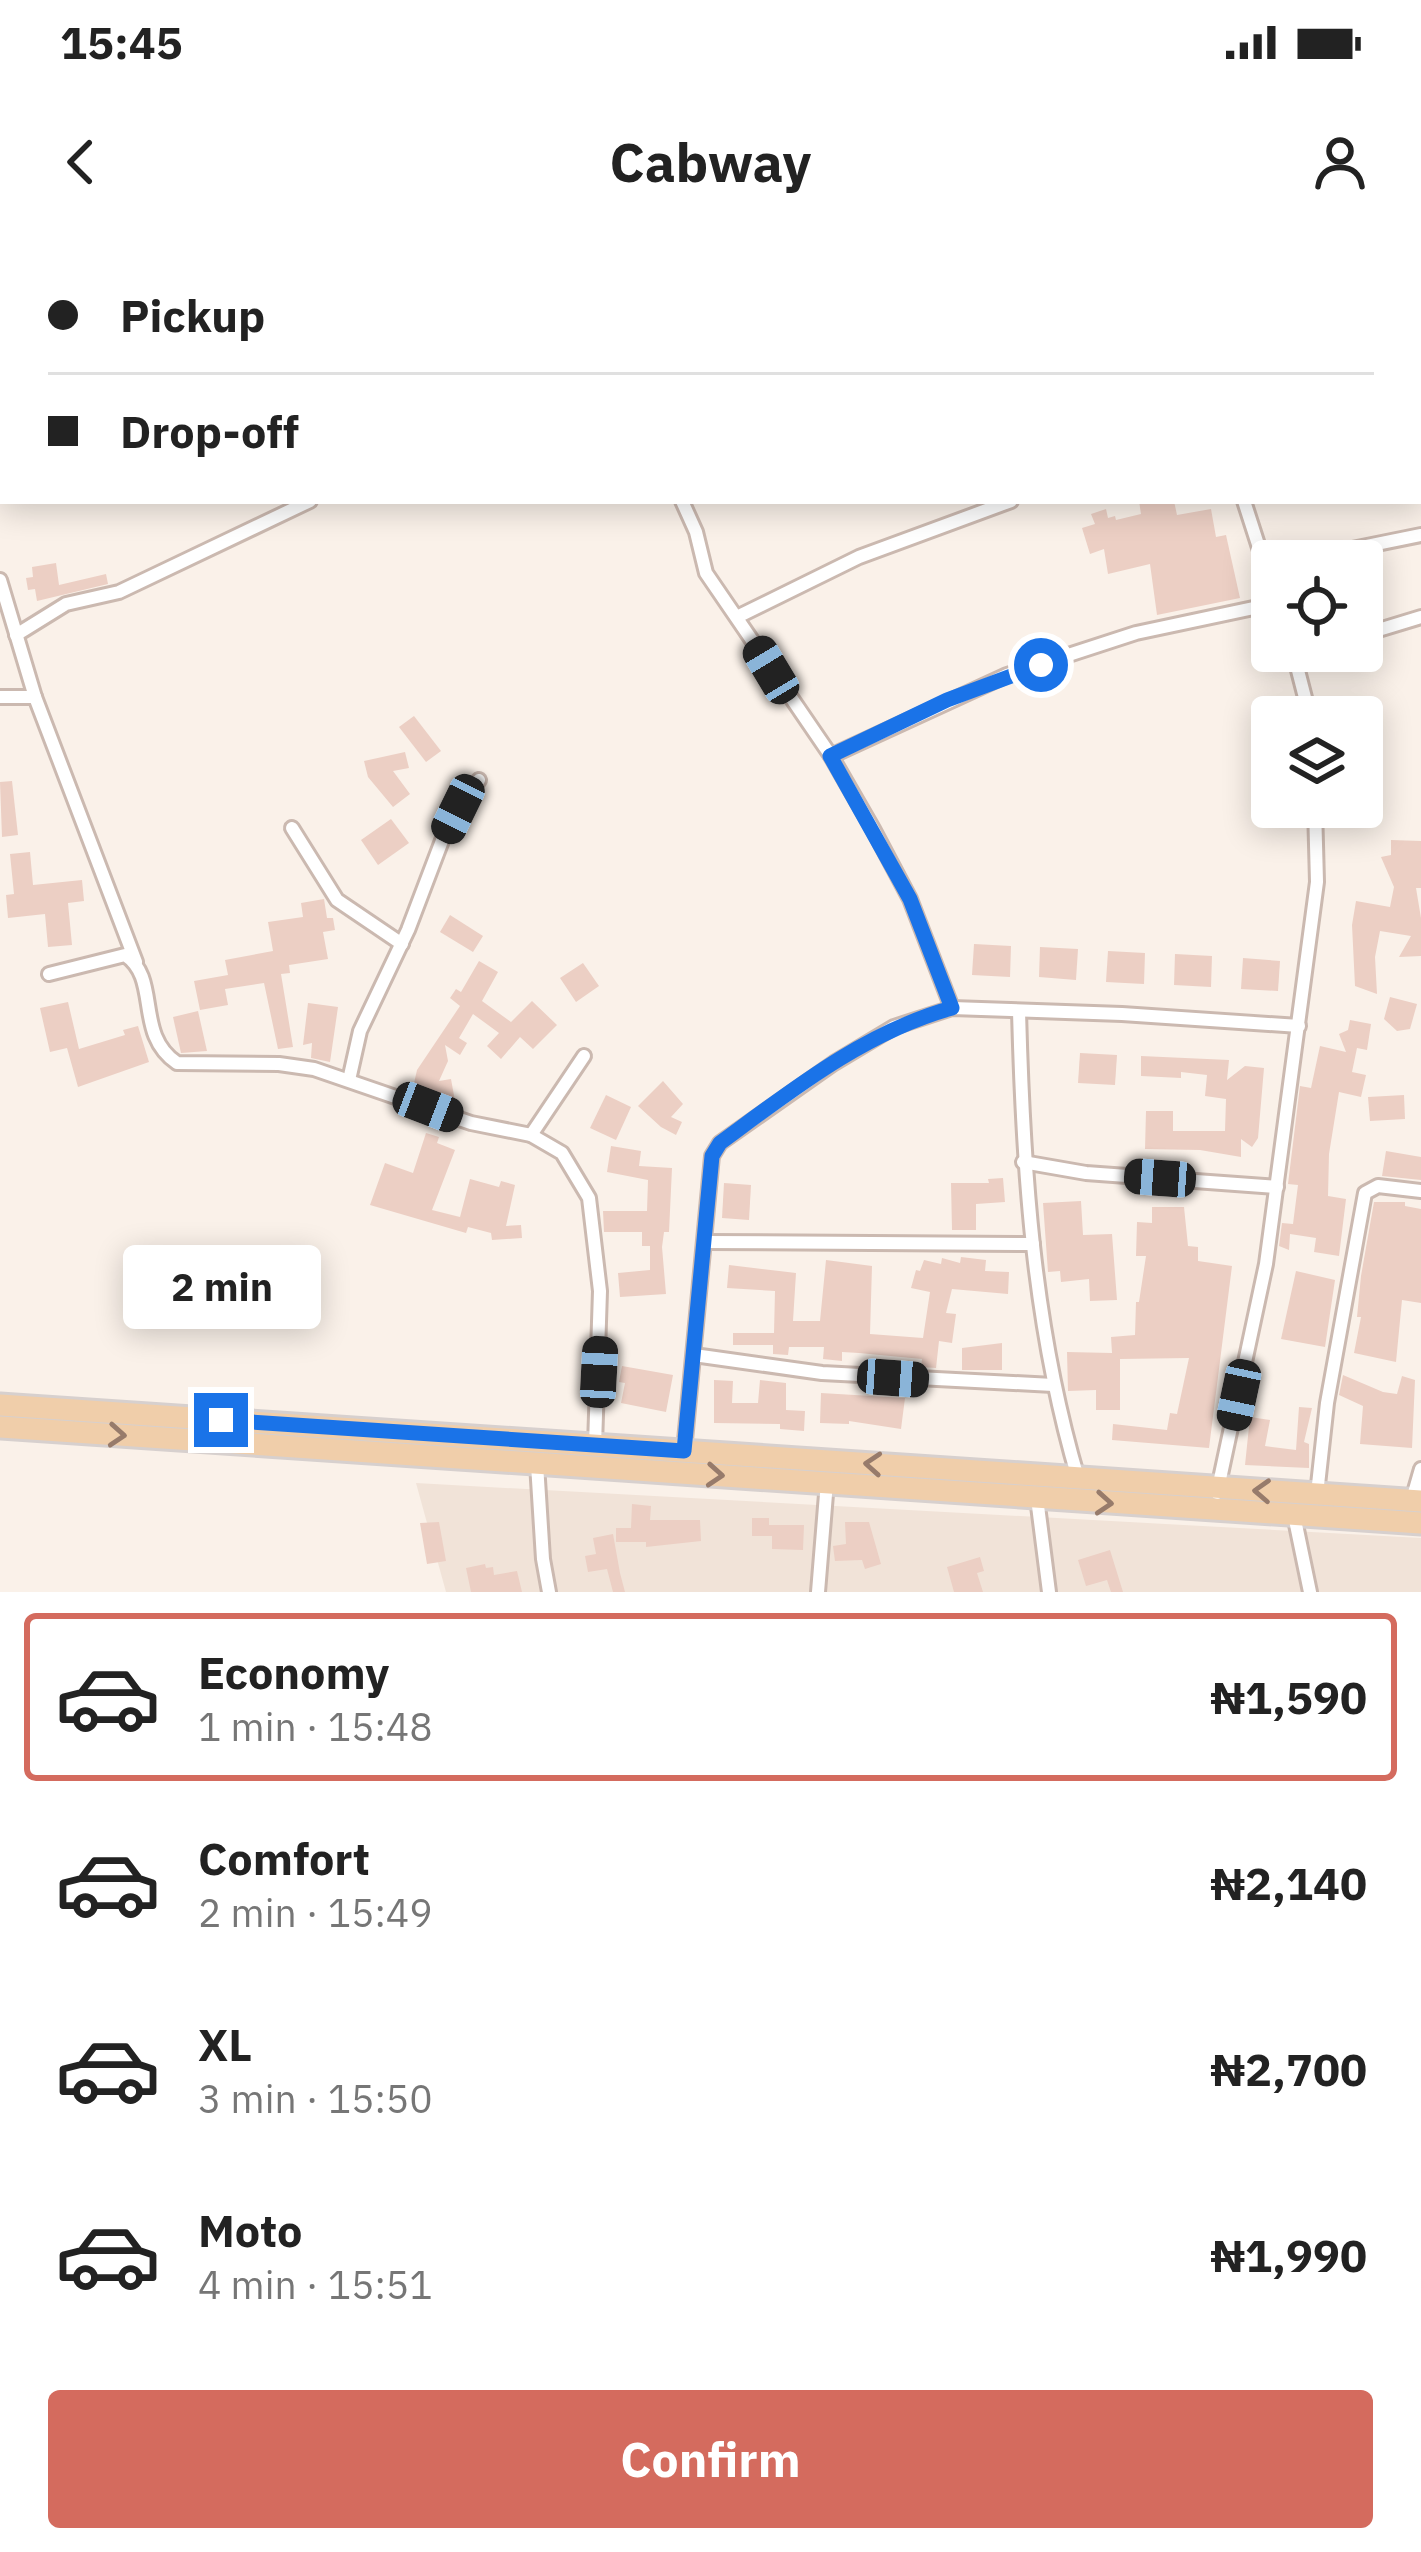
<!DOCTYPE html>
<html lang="en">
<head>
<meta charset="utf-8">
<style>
  :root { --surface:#fff; --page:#f6f6f6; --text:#222; --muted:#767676; --line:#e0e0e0; --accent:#d46b5e }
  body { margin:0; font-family:"IBM Plex Sans",sans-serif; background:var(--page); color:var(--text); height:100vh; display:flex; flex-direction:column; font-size:45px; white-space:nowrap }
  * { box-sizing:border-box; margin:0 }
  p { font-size:39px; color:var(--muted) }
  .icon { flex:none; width:66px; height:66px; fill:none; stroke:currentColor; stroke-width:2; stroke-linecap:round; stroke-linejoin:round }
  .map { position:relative; height:1352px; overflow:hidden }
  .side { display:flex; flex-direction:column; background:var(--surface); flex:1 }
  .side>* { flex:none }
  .guide { position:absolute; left:0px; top:0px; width:1422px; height:264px; box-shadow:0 6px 30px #0003; display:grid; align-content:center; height:264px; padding:0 48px; background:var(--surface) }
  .tools { position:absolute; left:1251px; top:300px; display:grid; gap:24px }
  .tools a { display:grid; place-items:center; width:132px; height:132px; border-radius:12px; background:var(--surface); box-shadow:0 6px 30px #0003; font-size:60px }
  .end { position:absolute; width:54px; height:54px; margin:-27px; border:15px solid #1a73e8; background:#fff; box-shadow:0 0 0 6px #fff }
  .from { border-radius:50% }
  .bubble { position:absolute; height:84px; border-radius:12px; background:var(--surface); box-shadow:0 6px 30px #0003; font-size:39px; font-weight:700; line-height:84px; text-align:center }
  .car { position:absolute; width:36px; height:72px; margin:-36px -18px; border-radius:15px; box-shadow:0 0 9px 3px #0007; background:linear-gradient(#222 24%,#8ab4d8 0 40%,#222 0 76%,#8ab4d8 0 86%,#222 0) }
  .guide b { display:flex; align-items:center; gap:42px; height:114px; font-size:45px }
  .guide b+b { border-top:3px solid var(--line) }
  .guide i { width:30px; height:30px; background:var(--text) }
  ul { padding:21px 0 0; list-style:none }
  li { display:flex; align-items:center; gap:36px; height:168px; margin:0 24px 18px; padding:0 24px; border:6px solid transparent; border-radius:12px }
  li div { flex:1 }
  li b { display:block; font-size:45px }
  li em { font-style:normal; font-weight:700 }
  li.current { border-color:var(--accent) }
  li>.icon { width:108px; height:108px; stroke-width:1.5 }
  .primary-button { display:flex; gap:24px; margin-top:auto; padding:24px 48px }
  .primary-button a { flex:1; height:138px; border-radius:12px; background:var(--accent); color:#fff; font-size:48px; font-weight:700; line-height:138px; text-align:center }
  .status { display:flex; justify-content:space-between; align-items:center; height:84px; padding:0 60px; background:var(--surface); direction:ltr }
  .status svg { height:33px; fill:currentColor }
  header { display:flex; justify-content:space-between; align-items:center; height:156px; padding:0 48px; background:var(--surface); font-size:54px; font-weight:700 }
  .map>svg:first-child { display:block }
</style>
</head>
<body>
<div class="status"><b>15:45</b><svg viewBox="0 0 49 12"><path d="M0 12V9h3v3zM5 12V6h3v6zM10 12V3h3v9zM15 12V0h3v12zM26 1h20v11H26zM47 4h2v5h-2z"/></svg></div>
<header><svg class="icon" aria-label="back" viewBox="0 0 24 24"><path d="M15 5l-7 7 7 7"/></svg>Cabway<svg class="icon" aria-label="person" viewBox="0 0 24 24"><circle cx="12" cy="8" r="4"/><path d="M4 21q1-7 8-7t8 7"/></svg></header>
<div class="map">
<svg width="1421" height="1352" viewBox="0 0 1421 1352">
  <rect width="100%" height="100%" fill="#faf1e9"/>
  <polygon fill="#f1e3d8" points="416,1243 1421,1298 1421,1352 446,1352"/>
  <g fill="#eccfc4">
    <polygon points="1139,261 1174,261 1177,275 1211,269 1216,297 1226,295 1240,358 1157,375 1150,324 1108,334 1104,309 1090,314 1082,288 1095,284 1091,274 1106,269 1108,278 1115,276 1116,280 1141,274"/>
    <polygon points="56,323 59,345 106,334 108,344 37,361 35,349 28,350 26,338 33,337 32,327"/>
    <polygon points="414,476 441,511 426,522 399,487"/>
    <polygon points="405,512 409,528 393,531 410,554 393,567 368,537 364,521"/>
    <polygon points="12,541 18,595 2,597 0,542"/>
    <polygon points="391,579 409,603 378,625 361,600"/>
    <polygon points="1391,600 1421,601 1421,648 1416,648 1421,678 1421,716 1399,717 1411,696 1380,691 1375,717 1377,754 1355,746 1352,685 1356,661 1390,667 1394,647 1381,617 1391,615"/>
    <polygon points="30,612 33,645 82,640 84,661 68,663 72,705 48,707 45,674 8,678 6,655 14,654 10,614"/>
    <polygon points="324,659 327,678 333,678 335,690 323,692 328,719 289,725 290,733 281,734 293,807 278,809 264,743 225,749 228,765 200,770 194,741 228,735 225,720 273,711 268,682 303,677 301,663"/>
    <polygon points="450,675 483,696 473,712 440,692"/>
    <polygon points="974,704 1011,706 1010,737 972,735"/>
    <polygon points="1040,707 1078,709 1076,740 1039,737"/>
    <polygon points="1108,711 1145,713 1144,744 1106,742"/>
    <polygon points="1175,714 1212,716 1211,747 1174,745"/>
    <polygon points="1243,718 1280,721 1278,751 1241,749"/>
    <polygon points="479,721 498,732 482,761 511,782 532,761 557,785 533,809 520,797 501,819 487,806 499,793 473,774 459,798 467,803 460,815 445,805 448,821 439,841 451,839 455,861 445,863 412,852 417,830 460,766 450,758 456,749 461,752"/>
    <polygon points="583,723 599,746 576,762 560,738"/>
    <polygon points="1390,757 1417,764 1410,789 1397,791 1384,779"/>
    <polygon points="68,762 79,809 125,795 123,790 138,786 149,822 78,847 67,808 50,812 40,768"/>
    <polygon points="308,763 338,767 330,822 311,818 312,803 303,805"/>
    <polygon points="198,771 207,811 181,813 173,777"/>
    <polygon points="1350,780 1371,784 1367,810 1357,808 1352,832 1366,835 1361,857 1339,852 1329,914 1328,956 1346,959 1339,1016 1314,1012 1316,998 1290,994 1289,1010 1279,1006 1282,983 1293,984 1298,945 1288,944 1300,846 1311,848 1320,806 1346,812 1339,794 1348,790"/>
    <polygon points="1080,813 1117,815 1115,845 1078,843"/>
    <polygon points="1141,816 1229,820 1227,840 1245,826 1264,828 1258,898 1252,907 1241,899 1241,917 1200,910 1145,909 1146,871 1173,871 1173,891 1225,891 1226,859 1205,856 1207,835 1181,832 1181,838 1141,836"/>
    <polygon points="663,841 683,864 671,877 682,882 676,895 661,887 638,866"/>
    <polygon points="606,855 631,867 616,900 590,888"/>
    <polygon points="1404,855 1405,879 1370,881 1368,857"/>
    <polygon points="426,893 439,897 437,903 455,910 432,970 460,977 470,939 499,947 501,941 515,945 506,986 521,985 522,998 492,1000 491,993 468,987 466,993 370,965 385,923 413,933"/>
    <polygon points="611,906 641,911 639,926 672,928 669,992 664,992 662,1007 666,1054 620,1057 618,1033 650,1030 650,1006 642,1006 642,992 604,992 603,971 647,971 648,940 607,932"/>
    <polygon points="1386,911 1421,917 1421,940 1382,936"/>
    <polygon points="1003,938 1005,962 976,964 976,990 952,990 951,943 989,943 988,939"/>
    <polygon points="724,943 751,945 749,980 722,978"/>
    <polygon points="1081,961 1083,995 1112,994 1117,1060 1090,1061 1089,1039 1061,1042 1060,1031 1048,1032 1043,963"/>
    <polygon points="1374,962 1405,962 1405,966 1421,969 1421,1063 1402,1060 1396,1122 1354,1113 1361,1077 1357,1077 1361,1036"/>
    <polygon points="1152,967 1184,967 1188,1006 1198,1007 1198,1021 1232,1026 1209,1208 1112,1200 1113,1184 1167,1190 1170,1173 1177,1174 1189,1118 1120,1119 1120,1170 1096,1170 1096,1150 1068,1151 1067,1112 1112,1113 1111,1097 1135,1095 1136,1062 1139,1062 1146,1016 1136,1016 1137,982 1152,983"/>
    <polygon points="961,1017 986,1020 985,1031 1009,1032 1008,1054 952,1049 946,1073 956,1074 952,1103 939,1101 936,1128 921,1127 922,1119 859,1113 842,1112 842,1121 823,1119 824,1107 789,1107 788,1115 773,1114 773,1105 733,1105 733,1093 774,1093 775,1051 727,1048 729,1025 796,1033 793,1081 820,1081 826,1020 872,1026 870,1094 923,1098 930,1052 911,1048 916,1030 920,1031 924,1020 941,1024 942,1018 960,1023"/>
    <polygon points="1296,1031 1335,1040 1325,1107 1281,1099"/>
    <polygon points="1002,1103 1002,1130 962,1130 962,1108"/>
    <polygon points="622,1126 673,1135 666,1172 621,1163 625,1143 619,1142"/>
    <polygon points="1343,1135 1383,1152 1397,1154 1402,1136 1415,1140 1412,1208 1360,1204 1363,1166 1339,1155"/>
    <polygon points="714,1140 733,1141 732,1163 758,1163 760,1140 786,1143 786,1170 805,1171 804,1191 780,1189 780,1184 714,1183"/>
    <polygon points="821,1153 905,1158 901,1189 849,1181 849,1184 820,1183"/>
    <polygon points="1299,1167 1312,1168 1304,1202 1309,1204 1309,1228 1245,1225 1250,1177 1270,1180 1265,1206 1296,1210"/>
    <polygon points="632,1264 651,1266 650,1280 700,1280 701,1301 646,1307 646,1302 616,1302 616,1288 631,1288"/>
    <polygon points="752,1278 769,1278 769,1285 804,1285 803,1310 772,1309 772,1296 752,1296"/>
    <polygon points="439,1282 446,1321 427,1324 420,1283"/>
    <polygon points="845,1282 869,1282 881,1324 865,1329 862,1320 835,1321 833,1306 846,1304"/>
    <polygon points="613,1294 620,1333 625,1352 613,1352 607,1329 588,1332 585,1316 596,1314 593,1298"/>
    <polygon points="1110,1310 1123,1352 1111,1352 1107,1340 1086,1346 1078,1320"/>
    <polygon points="980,1317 984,1331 977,1333 983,1352 954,1352 947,1327"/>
    <polygon points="485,1324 486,1328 493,1327 494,1335 517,1331 522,1352 471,1352 466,1328"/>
  </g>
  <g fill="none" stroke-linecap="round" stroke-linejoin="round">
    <g stroke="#cbb9b0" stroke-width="18">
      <g id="minor">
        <polyline points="539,0 541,3"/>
        <polyline points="1014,0 1016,3"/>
        <polyline points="1182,0 1184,3"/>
        <polyline points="1345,0 1347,3"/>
        <polyline points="425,3 430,0"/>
        <polyline points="1419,49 1421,48"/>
        <polyline points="682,261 696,292 706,333 831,516 873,589 910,659 952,768"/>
        <polyline points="1244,261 1272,348"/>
        <polyline points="1293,321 1421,295"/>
        <polyline points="0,340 35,457 136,722"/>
        <polyline points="739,376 859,317 1011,261"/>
        <polyline points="16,395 66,364 119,352 310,261"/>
        <polyline points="1362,395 1421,377"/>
        <polyline points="1293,411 1310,477"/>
        <polyline points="0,457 35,457"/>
        <polyline points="831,516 1007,435 1136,393 1272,364"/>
        <polyline points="292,588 337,660 402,704"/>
        <path d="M49 734 125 715C161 739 134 794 177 823L279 824 314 829 471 883 531 895 562 913 589 958 600 1051 595 1205"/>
        <path d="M1019 771C1023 928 1033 1086 1078 1238"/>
        <polyline points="349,840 360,791 408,690 443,598 458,569 479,540"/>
        <polyline points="531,895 584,816"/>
        <polyline points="1023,922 1086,933 1277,947"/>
        <polyline points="706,1002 1033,1004"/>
        <polyline points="694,1115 822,1133 1053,1145"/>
        <polyline points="684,1211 712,916 720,903 834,823 894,787 952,768 1122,774 1299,786"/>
        <polyline points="537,1224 543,1319 549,1352"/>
        <polyline points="1217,1253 1266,1024 1317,642 1315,567"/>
        <polyline points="1317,1254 1327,1163 1365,953 1378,946 1421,951"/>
        <polyline points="1037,1258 1049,1352"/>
        <polyline points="1412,1260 1421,1229"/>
        <polyline points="1294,1275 1310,1352"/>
        <polyline points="818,1352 827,1242"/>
      </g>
    </g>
    <g stroke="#d7d0ce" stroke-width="27">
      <g id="primary">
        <polyline points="0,1165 1421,1261"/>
        <polyline points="0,1187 1421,1283"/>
      </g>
    </g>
    <use href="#minor" stroke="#fff" stroke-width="12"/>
    <use href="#primary" stroke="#f0ceaa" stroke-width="21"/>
  </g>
  <defs><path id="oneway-chevron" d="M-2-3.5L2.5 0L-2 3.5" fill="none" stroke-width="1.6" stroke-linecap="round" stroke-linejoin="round" transform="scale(3)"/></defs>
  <g stroke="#977b6b">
    <use href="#oneway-chevron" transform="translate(117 1195) rotate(4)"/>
    <use href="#oneway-chevron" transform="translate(873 1224) rotate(-176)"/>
    <use href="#oneway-chevron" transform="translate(715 1235) rotate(4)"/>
    <use href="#oneway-chevron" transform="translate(1262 1251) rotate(-177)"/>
    <use href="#oneway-chevron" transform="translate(1104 1263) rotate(4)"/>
  </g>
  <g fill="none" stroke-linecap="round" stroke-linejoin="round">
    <path stroke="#1a73e8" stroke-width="15" d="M221 1180 684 1211 712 916 720 903C792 850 865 792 952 768L910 659 830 516 947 460 1041 425"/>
  </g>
</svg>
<div class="tools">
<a><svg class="icon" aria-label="locate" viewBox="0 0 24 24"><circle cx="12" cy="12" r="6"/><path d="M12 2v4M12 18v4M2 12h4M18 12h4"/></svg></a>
<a><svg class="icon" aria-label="layers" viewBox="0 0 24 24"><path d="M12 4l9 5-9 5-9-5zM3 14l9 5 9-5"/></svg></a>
</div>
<i class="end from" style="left:1041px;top:425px"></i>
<i class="end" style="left:221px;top:1180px"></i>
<div class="bubble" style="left:123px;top:1005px;width:198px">2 min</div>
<i class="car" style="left:771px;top:430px;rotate:329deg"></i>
<i class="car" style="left:458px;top:569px;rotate:206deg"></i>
<i class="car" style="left:428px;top:867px;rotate:111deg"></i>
<i class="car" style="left:1160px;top:938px;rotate:274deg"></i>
<i class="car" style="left:599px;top:1132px;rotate:3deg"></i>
<i class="car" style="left:893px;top:1138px;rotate:94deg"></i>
<i class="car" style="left:1239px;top:1155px;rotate:192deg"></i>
<div class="guide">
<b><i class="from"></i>Pickup</b>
<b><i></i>Drop-off</b>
</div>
</div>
<section class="side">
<ul>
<li class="current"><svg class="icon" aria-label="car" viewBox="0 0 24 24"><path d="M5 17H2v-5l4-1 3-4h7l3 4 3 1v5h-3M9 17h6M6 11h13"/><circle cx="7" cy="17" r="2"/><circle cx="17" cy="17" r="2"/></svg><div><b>Economy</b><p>1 min · 15:48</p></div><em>₦1,590</em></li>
<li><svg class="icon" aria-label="car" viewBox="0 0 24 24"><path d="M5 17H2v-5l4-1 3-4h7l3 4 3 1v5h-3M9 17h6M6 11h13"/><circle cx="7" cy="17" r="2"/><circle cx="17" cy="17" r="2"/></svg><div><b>Comfort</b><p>2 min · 15:49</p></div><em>₦2,140</em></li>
<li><svg class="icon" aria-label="car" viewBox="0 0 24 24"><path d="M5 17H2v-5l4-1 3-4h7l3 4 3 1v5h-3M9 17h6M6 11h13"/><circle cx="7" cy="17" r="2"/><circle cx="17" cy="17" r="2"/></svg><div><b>XL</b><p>3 min · 15:50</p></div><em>₦2,700</em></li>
<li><svg class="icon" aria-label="car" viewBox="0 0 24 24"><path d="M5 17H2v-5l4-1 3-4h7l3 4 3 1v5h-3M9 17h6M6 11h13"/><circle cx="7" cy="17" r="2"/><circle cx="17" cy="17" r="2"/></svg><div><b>Moto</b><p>4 min · 15:51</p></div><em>₦1,990</em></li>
</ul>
<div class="primary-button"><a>Confirm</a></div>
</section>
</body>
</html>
